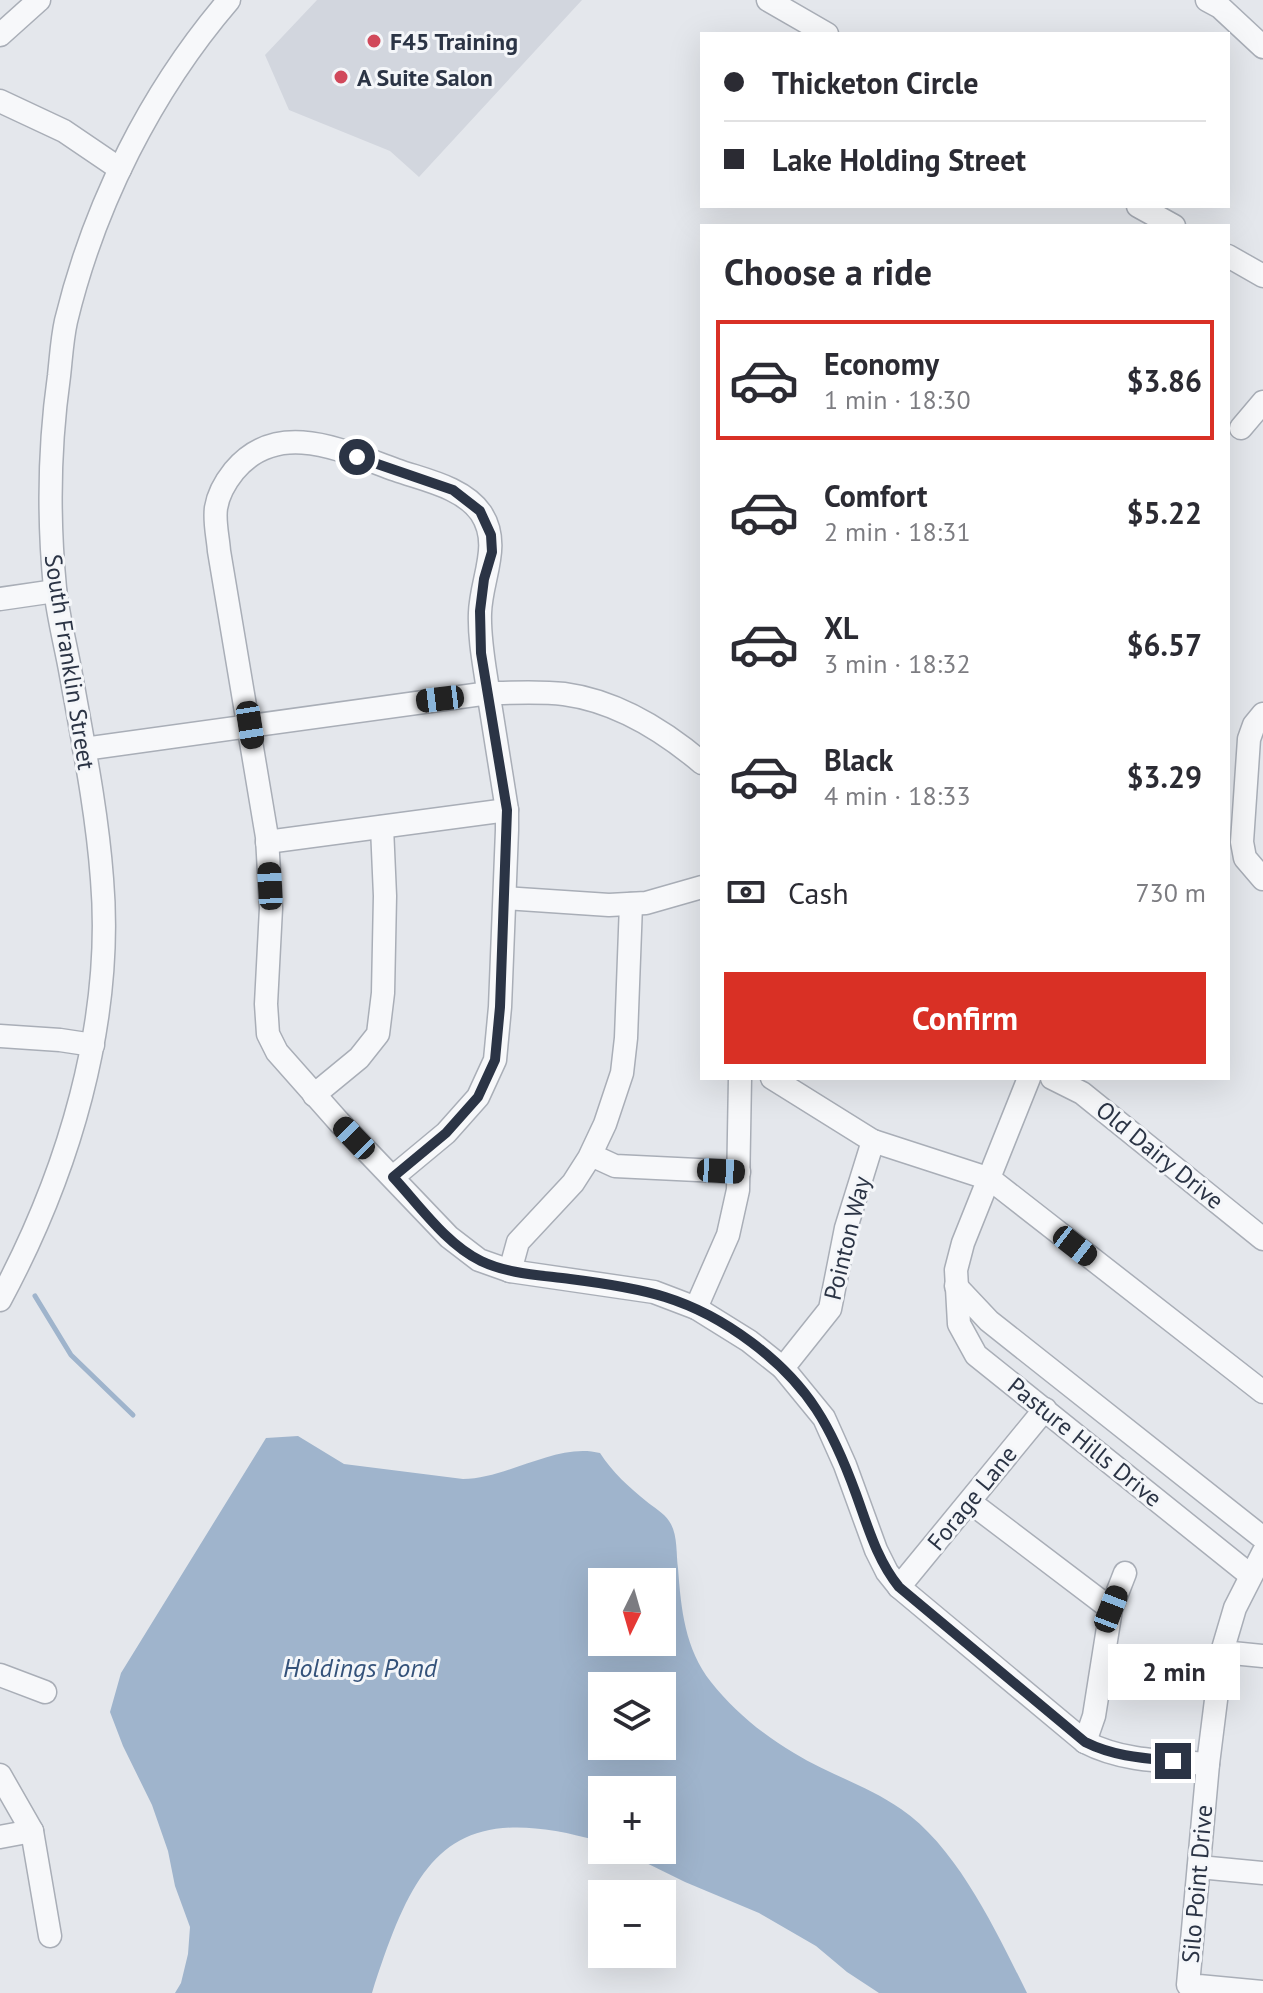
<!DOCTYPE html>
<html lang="en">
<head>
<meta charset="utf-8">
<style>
  :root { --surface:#fff; --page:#f7f7f7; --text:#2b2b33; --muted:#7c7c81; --line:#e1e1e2; --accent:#d93025 }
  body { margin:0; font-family:"PT Sans",sans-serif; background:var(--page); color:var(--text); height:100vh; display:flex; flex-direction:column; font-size:30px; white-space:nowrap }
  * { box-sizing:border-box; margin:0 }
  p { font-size:26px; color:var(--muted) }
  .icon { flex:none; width:44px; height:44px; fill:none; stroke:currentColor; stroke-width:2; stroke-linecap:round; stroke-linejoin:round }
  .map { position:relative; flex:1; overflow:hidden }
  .side { position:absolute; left:700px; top:224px; width:530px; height:856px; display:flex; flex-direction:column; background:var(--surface); border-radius:0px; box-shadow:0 8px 32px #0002 }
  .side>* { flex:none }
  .top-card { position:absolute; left:700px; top:32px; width:530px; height:176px; border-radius:0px; box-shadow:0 8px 32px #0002; display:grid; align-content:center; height:176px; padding:0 24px; background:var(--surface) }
  .needle { width:52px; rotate:185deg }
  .fabs { position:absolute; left:588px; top:1568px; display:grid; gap:16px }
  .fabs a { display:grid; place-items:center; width:88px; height:88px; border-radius:0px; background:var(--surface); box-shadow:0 8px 32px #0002; font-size:40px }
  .end { position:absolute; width:36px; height:36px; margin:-18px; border:10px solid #2b3445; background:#fff; box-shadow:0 0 0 4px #fff }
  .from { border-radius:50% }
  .bubble { position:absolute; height:56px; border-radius:0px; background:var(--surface); box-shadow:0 8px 32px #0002; font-size:26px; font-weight:800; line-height:56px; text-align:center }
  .car { position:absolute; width:24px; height:48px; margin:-24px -12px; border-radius:10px; box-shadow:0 0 6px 2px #0007; background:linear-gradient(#222 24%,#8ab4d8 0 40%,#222 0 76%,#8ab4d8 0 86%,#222 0) }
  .top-card b { display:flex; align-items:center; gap:28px; height:76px; font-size:30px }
  .top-card b+b { border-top:2px solid var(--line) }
  .top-card i { width:20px; height:20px; background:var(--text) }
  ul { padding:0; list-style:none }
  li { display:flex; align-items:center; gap:24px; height:120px; margin:0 16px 12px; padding:0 8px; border:4px solid transparent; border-radius:0px }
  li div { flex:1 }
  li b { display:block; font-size:30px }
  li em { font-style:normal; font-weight:800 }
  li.current { border-color:var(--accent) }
  li>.icon { width:72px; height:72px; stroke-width:1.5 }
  h2 { padding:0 24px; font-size:36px; line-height:96px }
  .pay { display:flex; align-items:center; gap:20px; height:88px; padding:0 24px; font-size:30px }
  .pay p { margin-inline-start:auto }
  .primary-button { display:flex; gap:16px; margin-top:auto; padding:16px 24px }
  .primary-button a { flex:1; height:92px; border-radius:0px; background:var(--accent); color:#fff; font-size:32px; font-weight:800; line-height:92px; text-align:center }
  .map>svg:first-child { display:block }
</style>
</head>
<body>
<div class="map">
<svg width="1263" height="1993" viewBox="0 0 1263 1993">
  <rect width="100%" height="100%" fill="#e4e7ec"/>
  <polygon fill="#d2d6de" points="317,0 582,0 419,177 390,151 289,110 265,55"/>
  <path fill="#9fb4cc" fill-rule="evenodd" d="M298 1436 344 1464 463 1479C507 1479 557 1442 600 1453 613 1473 628 1486 646 1501 653 1507 664 1513 669 1521 678 1533 676 1554 678 1568 681 1609 685 1649 711 1682 733 1710 763 1735 794 1753 828 1774 868 1786 901 1809 958 1848 997 1933 1027 1993H879L847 1972 816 1946 759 1913 685 1882 620 1850H662V1790H602V1842C448 1797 415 1859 372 1993H175L181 1983 188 1954 190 1927 175 1886 168 1851 152 1805 123 1746 110 1712 121 1673 266 1438ZM602 1582H662V1642H602ZM602 1686H662V1746H602Z"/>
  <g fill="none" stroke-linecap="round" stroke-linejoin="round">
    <polyline stroke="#9fb4cc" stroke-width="5" points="35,1296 71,1355 133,1415"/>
    <g stroke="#a9aeb7" stroke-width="25">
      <g id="minor">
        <polyline points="768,0 827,34"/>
        <polyline points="1207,0 1220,7 1263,47"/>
        <polyline points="0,35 39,0"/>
        <polyline points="0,101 64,131 120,169"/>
        <polyline points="1138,206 1174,226"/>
        <polyline points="1228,256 1263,276"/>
        <polyline points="1241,428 1263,402"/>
        <polyline points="0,599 55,591"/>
        <polyline points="1263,714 1254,725 1249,739 1242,842 1245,858 1263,879"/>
        <path d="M84 749 489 693C513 693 539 691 564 694 616 701 663 730 702 763"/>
        <polyline points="267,842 507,810"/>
        <polyline points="505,898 609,905 646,903 702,887"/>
        <polyline points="0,1036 60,1040 93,1045"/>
        <polyline points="772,1078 873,1141 990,1179 1263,1392"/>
        <polyline points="1029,1078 963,1243 956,1270 959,1324 976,1355 1250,1575"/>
        <polyline points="1052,1078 1082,1093 1263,1239"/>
        <polyline points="314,1095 359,1058 378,1034 383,993 385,896 382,827"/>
        <polyline points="591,1155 615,1166 739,1172"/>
        <path d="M393 1177 446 1133 478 1097 495 1060 500 1007 507 830V810C501 772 495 735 489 697 485 668 479 641 480 613 481 578 502 545 481 513 463 487 424 480 396 470 343 451 278 418 234 471 226 481 218 495 216 508 214 522 218 537 219 551L267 837 271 908 266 1004 268 1034 277 1052 339 1122 449 1237 479 1260 510 1271 654 1292 696 1308 749 1341 783 1368 824 1418 845 1465 876 1550 887 1572 899 1587 1085 1742C1123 1762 1166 1761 1208 1764"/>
        <polyline points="510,1271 518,1242 573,1183 589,1158 605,1124 622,1073 626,1038 631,904"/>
        <polyline points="956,1286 989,1321 1263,1538"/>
        <path d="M0 1300C68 1174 114 1023 102 879 97 811 83 742 71 675 66 646 58 617 55 588 48 516 49 447 59 376 61 358 62 339 66 321 94 205 151 91 229 0"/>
        <polyline points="696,1308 728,1235 738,1190 740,1078"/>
        <polyline points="783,1368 830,1309 846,1228 873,1141"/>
        <polyline points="970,1502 1111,1609"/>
        <polyline points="1263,1553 1235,1608 1222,1652 1208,1764 1188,1985 1263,1992"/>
        <polyline points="899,1587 1045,1409"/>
        <polyline points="1222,1652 1263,1656"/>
        <polyline points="0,1675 45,1692"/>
        <polyline points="1085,1742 1094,1716 1111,1609 1125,1573"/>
        <polyline points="0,1775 32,1831 50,1936"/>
        <polyline points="0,1837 32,1831"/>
        <polyline points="1199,1867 1263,1873"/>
      </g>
    </g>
    <use href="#minor" stroke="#f7f8fa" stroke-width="22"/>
  </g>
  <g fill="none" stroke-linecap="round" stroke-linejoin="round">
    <path stroke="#2b3445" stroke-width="10" d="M357 457 453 490 480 511 491 535 492 552 484 579 480 611 481 653 507 810 500 1007 495 1060 478 1097 446 1133 393 1177C419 1205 446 1244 481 1261 508 1274 540 1275 570 1279 642 1288 691 1297 751 1342 809 1385 832 1428 856 1494 868 1527 877 1560 899 1587L1085 1742C1113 1756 1141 1758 1173 1761"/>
  </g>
  <g fill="#d1495b" stroke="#f4f6f9" stroke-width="3">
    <circle cx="374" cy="41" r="8"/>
    <circle cx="341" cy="77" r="8"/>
  </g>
  <g text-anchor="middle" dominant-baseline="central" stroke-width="6" stroke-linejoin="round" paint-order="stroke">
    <g font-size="24" font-weight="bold" fill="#2b3445" stroke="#f4f6f9" text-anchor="start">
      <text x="390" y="41">F45 Training</text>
      <text x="357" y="77">A Suite Salon</text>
    </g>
    <g font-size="24" fill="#2b3445" stroke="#f4f6f9">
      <text transform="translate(70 662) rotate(81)">South Franklin Street</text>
      <text transform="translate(1160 1155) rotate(39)">Old Dairy Drive</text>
      <text transform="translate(847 1238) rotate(-76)">Pointon Way</text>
      <text transform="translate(1085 1442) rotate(39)">Pasture Hills Drive</text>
      <text transform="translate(972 1498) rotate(-51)">Forage Lane</text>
      <text transform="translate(1197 1884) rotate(-85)">Silo Point Drive</text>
    </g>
    <g font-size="26" font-style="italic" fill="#34527a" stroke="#f4f6f9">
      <text x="360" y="1667">Holdings Pond</text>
    </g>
  </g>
</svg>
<div class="fabs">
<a><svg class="needle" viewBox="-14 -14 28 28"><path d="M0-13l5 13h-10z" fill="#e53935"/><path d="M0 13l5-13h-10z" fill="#7c7c81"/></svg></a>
<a><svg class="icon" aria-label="layers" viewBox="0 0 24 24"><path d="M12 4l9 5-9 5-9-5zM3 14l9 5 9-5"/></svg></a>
<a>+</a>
<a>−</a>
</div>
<i class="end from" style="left:357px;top:457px"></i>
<i class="end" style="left:1173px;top:1761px"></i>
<div class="bubble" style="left:1108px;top:1644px;width:132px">2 min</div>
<i class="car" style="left:440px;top:699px;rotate:263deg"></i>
<i class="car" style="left:250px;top:725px;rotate:171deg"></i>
<i class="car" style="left:270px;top:886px;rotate:357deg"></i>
<i class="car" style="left:354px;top:1138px;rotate:316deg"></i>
<i class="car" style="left:721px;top:1171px;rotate:93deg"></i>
<i class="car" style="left:1075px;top:1246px;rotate:128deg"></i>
<i class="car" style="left:1111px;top:1609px;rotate:21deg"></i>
<div class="top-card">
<b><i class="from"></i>Thicketon Circle</b>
<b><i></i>Lake Holding Street</b>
</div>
<section class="side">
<h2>Choose a ride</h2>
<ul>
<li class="current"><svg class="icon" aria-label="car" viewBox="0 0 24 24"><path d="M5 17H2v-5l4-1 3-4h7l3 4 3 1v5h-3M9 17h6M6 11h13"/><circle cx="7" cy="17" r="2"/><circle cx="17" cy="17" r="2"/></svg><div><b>Economy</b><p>1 min · 18:30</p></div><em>$3.86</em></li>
<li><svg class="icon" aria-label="car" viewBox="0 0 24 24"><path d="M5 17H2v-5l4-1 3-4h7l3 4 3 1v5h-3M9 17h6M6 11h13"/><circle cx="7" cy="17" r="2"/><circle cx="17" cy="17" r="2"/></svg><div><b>Comfort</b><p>2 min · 18:31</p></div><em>$5.22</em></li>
<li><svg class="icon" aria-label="car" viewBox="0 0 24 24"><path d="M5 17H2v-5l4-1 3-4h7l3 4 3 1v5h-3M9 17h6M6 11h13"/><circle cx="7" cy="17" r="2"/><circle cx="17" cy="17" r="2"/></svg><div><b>XL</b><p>3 min · 18:32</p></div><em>$6.57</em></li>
<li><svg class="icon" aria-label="car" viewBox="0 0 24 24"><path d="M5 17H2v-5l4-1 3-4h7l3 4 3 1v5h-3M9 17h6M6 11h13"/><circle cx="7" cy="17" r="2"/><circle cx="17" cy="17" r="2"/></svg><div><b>Black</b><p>4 min · 18:33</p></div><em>$3.29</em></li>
</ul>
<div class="pay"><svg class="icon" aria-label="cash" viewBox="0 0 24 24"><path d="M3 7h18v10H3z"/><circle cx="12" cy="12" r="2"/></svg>Cash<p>730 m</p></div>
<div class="primary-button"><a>Confirm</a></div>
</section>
</div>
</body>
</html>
